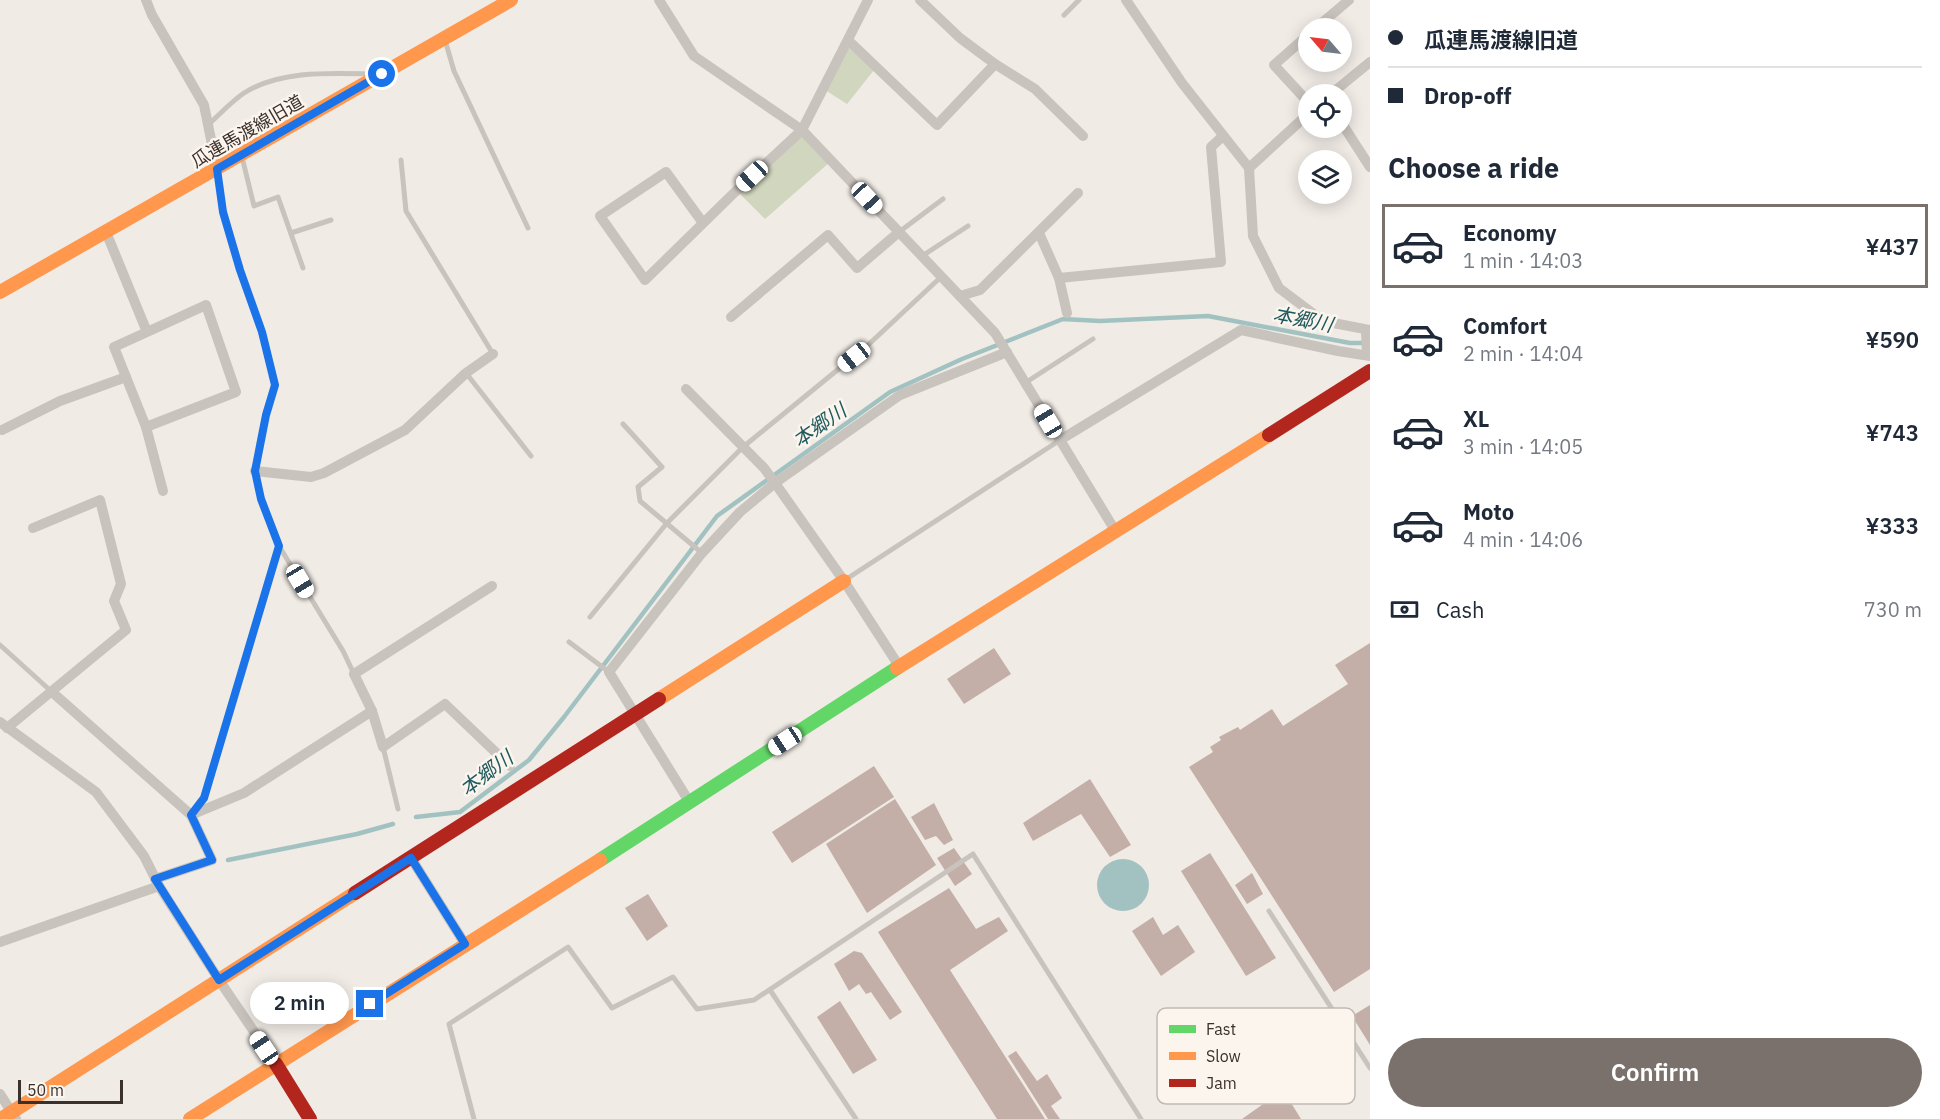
<!DOCTYPE html>
<html lang="en">
<head>
<meta charset="utf-8">
<style>
  :root { --surface:#fff; --page:#f6f6f7; --text:#1f2937; --muted:#747a83; --line:#e0e1e3; --accent:#7a716c }
  body { margin:0; font-family:"IBM Plex Sans","Noto Sans JP",sans-serif; background:var(--page); color:var(--text); height:100vh; display:flex; flex-direction:column; font-size:22px; white-space:nowrap }
  * { box-sizing:border-box; margin:0 }
  p { font-size:20px; color:var(--muted) }
  .icon { flex:none; width:33px; height:33px; fill:none; stroke:currentColor; stroke-width:2; stroke-linecap:round; stroke-linejoin:round }
  .map { position:relative; flex:1; overflow:hidden }
  .drawer { display:flex; flex-direction:column; background:var(--surface); width:570px }
  .drawer>* { flex:none }
  .guide { display:grid; align-content:center; height:132px; padding:0 18px; background:var(--surface) }
  .needle { width:39px; rotate:298deg }
  .buttons { position:absolute; left:1298px; top:18px; display:grid; gap:12px }
  .buttons a { display:grid; place-items:center; width:54px; height:54px; border-radius:50%; background:var(--surface); box-shadow:0 3px 15px #0003; font-size:30px }
  .scale { position:absolute; left:18px; bottom:15px; width:105px; box-sizing:border-box; padding-left:6px; border:3px solid #3b302b; border-top:0; font-size:16px; line-height:21px; white-space:nowrap; color:#3b302b; -webkit-text-stroke:4px #fbf5ee; paint-order:stroke }
  .end { position:absolute; width:27px; height:27px; margin:-14px; border:8px solid #1a73e8; background:#fff; box-shadow:0 0 0 3px #fff }
  .from { border-radius:50% }
  .bubble { position:absolute; height:42px; border-radius:21px; background:var(--surface); box-shadow:0 3px 15px #0003; font-size:20px; font-weight:600; line-height:42px; text-align:center }
  .car { position:absolute; width:18px; height:36px; margin:-18px -9px; border-radius:8px; box-shadow:0 0 4px 2px #0007; background:linear-gradient(#fff 24%,#345 0 40%,#fff 0 76%,#345 0 86%,#fff 0) }
  .guide b { display:flex; align-items:center; gap:21px; height:57px; font-size:22px }
  .guide b+b { border-top:2px solid var(--line) }
  .guide i { width:15px; height:15px; background:var(--text) }
  ul { padding:0; list-style:none }
  li { display:flex; align-items:center; gap:18px; height:84px; margin:0 12px 9px; padding:0 6px; border:3px solid transparent; border-radius:0px }
  li div { flex:1 }
  li b { display:block; font-size:22px }
  li em { font-style:normal; font-weight:600 }
  li.selected { border-color:var(--accent) }
  li>.icon { width:54px; height:54px; stroke-width:1.5 }
  h2 { padding:0 18px; font-size:27px; line-height:72px }
  .pay { display:flex; align-items:center; gap:15px; height:66px; padding:0 18px; font-size:22px }
  .pay p { margin-inline-start:auto }
  .cta { display:flex; gap:12px; margin-top:auto; padding:12px 18px }
  .cta a { flex:1; height:69px; border-radius:36px; background:var(--accent); color:#fff; font-size:24px; font-weight:600; line-height:69px; text-align:center }
  main { display:flex; flex:1; min-height:0 }
  .map>svg:first-child { display:block }
</style>
</head>
<body>
<main>
<div class="map">
<svg width="1370" height="1119" viewBox="0 0 1370 1119">
  <rect width="100%" height="100%" fill="#f0ebe5"/>
  <g fill="#d1d6bf">
    <polygon points="848,47 874,70 847,104 825,90"/>
    <polygon points="802,135 830,162 765,219 739,193"/>
  </g>
  <circle fill="#a1c2c1" cx="1123" cy="885" r="26"/>
  <g fill="none" stroke-linecap="round" stroke-linejoin="round">
    <g stroke="#a1c2c1" stroke-width="4.5">
      <polyline points="416,817 460,812 529,760 564,717 717,516 890,392 962,359 1063,319 1100,321 1208,316 1350,343 1367,343"/>
      <polyline points="228,860 357,834 393,824"/>
    </g>
  </g>
  <g fill="#c3afa7">
    <polygon points="1370,643 1370,969 1334,992 1189,767 1213,752 1210,747 1221,740 1219,737 1238,727 1240,730 1272,709 1283,726 1348,684 1335,665"/>
    <polygon points="994,648 1011,674 964,704 947,679"/>
    <polygon points="874,766 894,797 792,863 772,832"/>
    <polygon points="1090,779 1131,845 1110,857 1081,814 1033,841 1023,823"/>
    <polygon points="895,799 936,865 867,913 826,844"/>
    <polygon points="934,803 953,840 944,845 936,836 925,840 911,817"/>
    <polygon points="954,848 972,874 955,886 937,858"/>
    <polygon points="1210,853 1276,958 1246,976 1181,871"/>
    <polygon points="1252,873 1263,894 1247,904 1235,885"/>
    <polygon points="949,888 976,929 999,917 1008,931 950,970 1045,1119 997,1119 878,932"/>
    <polygon points="648,894 668,926 647,941 625,908"/>
    <polygon points="1153,917 1163,935 1178,925 1195,952 1161,976 1132,931"/>
    <polygon points="854,951 862,953 902,1012 890,1020 871,992 866,994 859,984 849,991 834,964"/>
    <polygon points="840,1001 877,1060 853,1074 817,1017"/>
    <polygon points="1370,1005 1370,1045 1352,1016"/>
    <polygon points="1016,1051 1037,1081 1047,1074 1062,1098 1051,1106 1060,1119 1048,1119 1008,1056"/>
    <polygon points="1283,1090 1301,1119 1242,1119"/>
  </g>
  <g fill="none" stroke-linecap="round" stroke-linejoin="round">
    <g stroke="#c9c3be" stroke-width="5">
      <polyline points="1064,15 1079,0"/>
      <polyline points="445,40 454,71 528,228"/>
      <path d="M209 124C220 114 232 101 244 93 280 70 330 73 371 74"/>
      <polyline points="242,157 254,206 278,197 303,268"/>
      <polyline points="401,160 406,211 493,354"/>
      <polyline points="217,171 223,212 240,270 262,332 275,385 265,415 255,471 261,499 279,546 343,651 354,674"/>
      <polyline points="899,232 943,199"/>
      <polyline points="291,233 331,220"/>
      <polyline points="922,256 968,226"/>
      <polyline points="466,373 531,456"/>
      <polyline points="1025,383 1093,339"/>
      <polyline points="623,424 662,467 638,487 640,501 702,553"/>
      <polyline points="845,580 1060,440"/>
      <polyline points="590,617 667,523 743,447 868,345 942,276"/>
      <polyline points="569,642 609,672"/>
      <polyline points="0,645 52,692"/>
      <polyline points="383,747 398,809"/>
      <polyline points="193,812 204,798 279,546"/>
      <polyline points="1269,911 1370,1068"/>
      <polyline points="770,990 856,1119"/>
      <polyline points="474,1119 449,1024 568,947 612,1008 673,977 697,1009 754,1000 973,854 1141,1119"/>
    </g>
    <g stroke="#c9c3be" stroke-width="10">
      <polyline points="146,0 152,15 204,105 217,169"/>
      <polyline points="659,0 694,56 802,130 995,333 1116,532"/>
      <polyline points="920,0 960,38 995,64 1035,89 1083,136"/>
      <polyline points="1126,0 1182,83 1249,168 1253,236 1279,288 1323,321 1370,330"/>
      <polyline points="1316,28 1349,0"/>
      <polyline points="1308,35 1274,65 1308,102"/>
      <polyline points="849,41 937,125 995,64"/>
      <polyline points="1331,94 1370,62"/>
      <polyline points="1341,122 1370,167"/>
      <polyline points="1249,168 1308,114"/>
      <polyline points="703,223 666,172 600,216 645,280 736,191 802,130 868,0"/>
      <polyline points="106,232 147,332 114,347 146,427 236,392 206,305 147,332"/>
      <polyline points="1039,233 1059,278 1067,313"/>
      <polyline points="1059,278 1221,262 1211,147 1223,136"/>
      <polyline points="960,296 980,290 1078,193"/>
      <polyline points="731,317 828,235 857,268 899,232"/>
      <polyline points="1366,331 1367,355"/>
      <polyline points="686,389 764,468 775,483 844,581 899,666"/>
      <polyline points="146,427 163,491"/>
      <polyline points="2,430 60,401 126,377"/>
      <polyline points="1060,440 1241,330 1338,351 1370,356"/>
      <polyline points="255,471 311,477 324,473 405,430 466,373 493,354"/>
      <polyline points="492,586 354,674 372,711 383,747 445,704 510,766"/>
      <polyline points="52,692 191,815 212,860 155,879"/>
      <polyline points="0,722 96,792 144,856 159,886 219,980 276,1064"/>
      <polyline points="7,728 126,630 114,601 121,584 100,500 33,528"/>
      <polyline points="690,803 609,672 702,553 740,512 775,483 900,395 1007,352"/>
      <polyline points="191,815 244,793 372,711"/>
      <polyline points="411,858 465,944"/>
      <polyline points="0,942 159,886"/>
      <polyline points="0,1094 16,1119"/>
    </g>
    <polyline stroke="#63d668" stroke-width="14" points="600,860 897,668"/>
    <g stroke="#ff974d" stroke-width="14">
      <polyline points="0,292 511,0"/>
      <polyline points="897,668 1269,435"/>
      <polyline points="659,699 844,581"/>
      <polyline points="1,1119 355,893"/>
      <polyline points="190,1119 600,860"/>
    </g>
    <g stroke="#b3261e" stroke-width="14">
      <polyline points="1269,435 1370,371"/>
      <polyline points="355,893 659,699"/>
      <polyline points="276,1064 310,1119"/>
    </g>
  </g>
  <g fill="none" stroke-linecap="round" stroke-linejoin="round">
    <polyline stroke="#1a73e8" stroke-width="8" points="370,1004 465,944 411,858 219,980 155,879 212,860 191,815 204,798 279,546 261,499 255,471 266,415 275,385 262,332 240,270 223,212 217,169 382,74"/>
  </g>
  <g text-anchor="middle" dominant-baseline="central" stroke-width="5" stroke-linejoin="round" paint-order="stroke">
    <g font-size="18" fill="#3b302b" stroke="#fbf5ee">
      <text transform="translate(247 131) rotate(-30)">瓜連馬渡線旧道</text>
    </g>
    <g font-size="20" font-style="italic" fill="#1f5a5e" stroke="#fbf5ee">
      <text transform="translate(1303 319) rotate(11)">本郷川</text>
      <text transform="translate(819 425) rotate(-35)">本郷川</text>
      <text transform="translate(486 773) rotate(-37)">本郷川</text>
    </g>
  </g>
  <rect x="1157" y="1008" width="198" height="96" rx="9" fill="#fbf5ee" stroke="#c1bab4" stroke-width="1.5"/>
  <rect x="1169" y="1025" width="27" height="8" fill="#63d668"/>
  <rect x="1169" y="1052" width="27" height="8" fill="#ff974d"/>
  <rect x="1169" y="1079" width="27" height="8" fill="#b3261e"/>
  <g font-size="16" fill="#3b302b">
    <text x="1206" y="1035">Fast</text>
    <text x="1206" y="1062">Slow</text>
    <text x="1206" y="1089">Jam</text>
  </g>
</svg>
<div class="buttons">
<a><svg class="needle" viewBox="-14 -14 28 28"><path d="M0-13l5 13h-10z" fill="#e53935"/><path d="M0 13l5-13h-10z" fill="#747a83"/></svg></a>
<a><svg class="icon" aria-label="locate" viewBox="0 0 24 24"><circle cx="12" cy="12" r="6"/><path d="M12 2v4M12 18v4M2 12h4M18 12h4"/></svg></a>
<a><svg class="icon" aria-label="layers" viewBox="0 0 24 24"><path d="M12 4l9 5-9 5-9-5zM3 14l9 5 9-5"/></svg></a>
</div>
<div class="scale">50 m</div>
<i class="end from" style="left:382px;top:74px"></i>
<i class="end" style="left:370px;top:1004px"></i>
<div class="bubble" style="left:250px;top:982px;width:99px">2 min</div>
<i class="car" style="left:752px;top:176px;rotate:227deg"></i>
<i class="car" style="left:867px;top:198px;rotate:137deg"></i>
<i class="car" style="left:854px;top:357px;rotate:232deg"></i>
<i class="car" style="left:1048px;top:421px;rotate:329deg"></i>
<i class="car" style="left:300px;top:581px;rotate:149deg"></i>
<i class="car" style="left:785px;top:741px;rotate:237deg"></i>
<i class="car" style="left:264px;top:1048px;rotate:326deg"></i>
</div>
<section class="drawer">
<div class="guide">
<b><i class="from"></i>瓜連馬渡線旧道</b>
<b><i></i>Drop-off</b>
</div>
<h2>Choose a ride</h2>
<ul>
<li class="selected"><svg class="icon" aria-label="car" viewBox="0 0 24 24"><path d="M5 17H2v-5l4-1 3-4h7l3 4 3 1v5h-3M9 17h6M6 11h13"/><circle cx="7" cy="17" r="2"/><circle cx="17" cy="17" r="2"/></svg><div><b>Economy</b><p>1 min · 14:03</p></div><em>¥437</em></li>
<li><svg class="icon" aria-label="car" viewBox="0 0 24 24"><path d="M5 17H2v-5l4-1 3-4h7l3 4 3 1v5h-3M9 17h6M6 11h13"/><circle cx="7" cy="17" r="2"/><circle cx="17" cy="17" r="2"/></svg><div><b>Comfort</b><p>2 min · 14:04</p></div><em>¥590</em></li>
<li><svg class="icon" aria-label="car" viewBox="0 0 24 24"><path d="M5 17H2v-5l4-1 3-4h7l3 4 3 1v5h-3M9 17h6M6 11h13"/><circle cx="7" cy="17" r="2"/><circle cx="17" cy="17" r="2"/></svg><div><b>XL</b><p>3 min · 14:05</p></div><em>¥743</em></li>
<li><svg class="icon" aria-label="car" viewBox="0 0 24 24"><path d="M5 17H2v-5l4-1 3-4h7l3 4 3 1v5h-3M9 17h6M6 11h13"/><circle cx="7" cy="17" r="2"/><circle cx="17" cy="17" r="2"/></svg><div><b>Moto</b><p>4 min · 14:06</p></div><em>¥333</em></li>
</ul>
<div class="pay"><svg class="icon" aria-label="cash" viewBox="0 0 24 24"><path d="M3 7h18v10H3z"/><circle cx="12" cy="12" r="2"/></svg>Cash<p>730 m</p></div>
<div class="cta"><a>Confirm</a></div>
</section>
</main>
</body>
</html>
